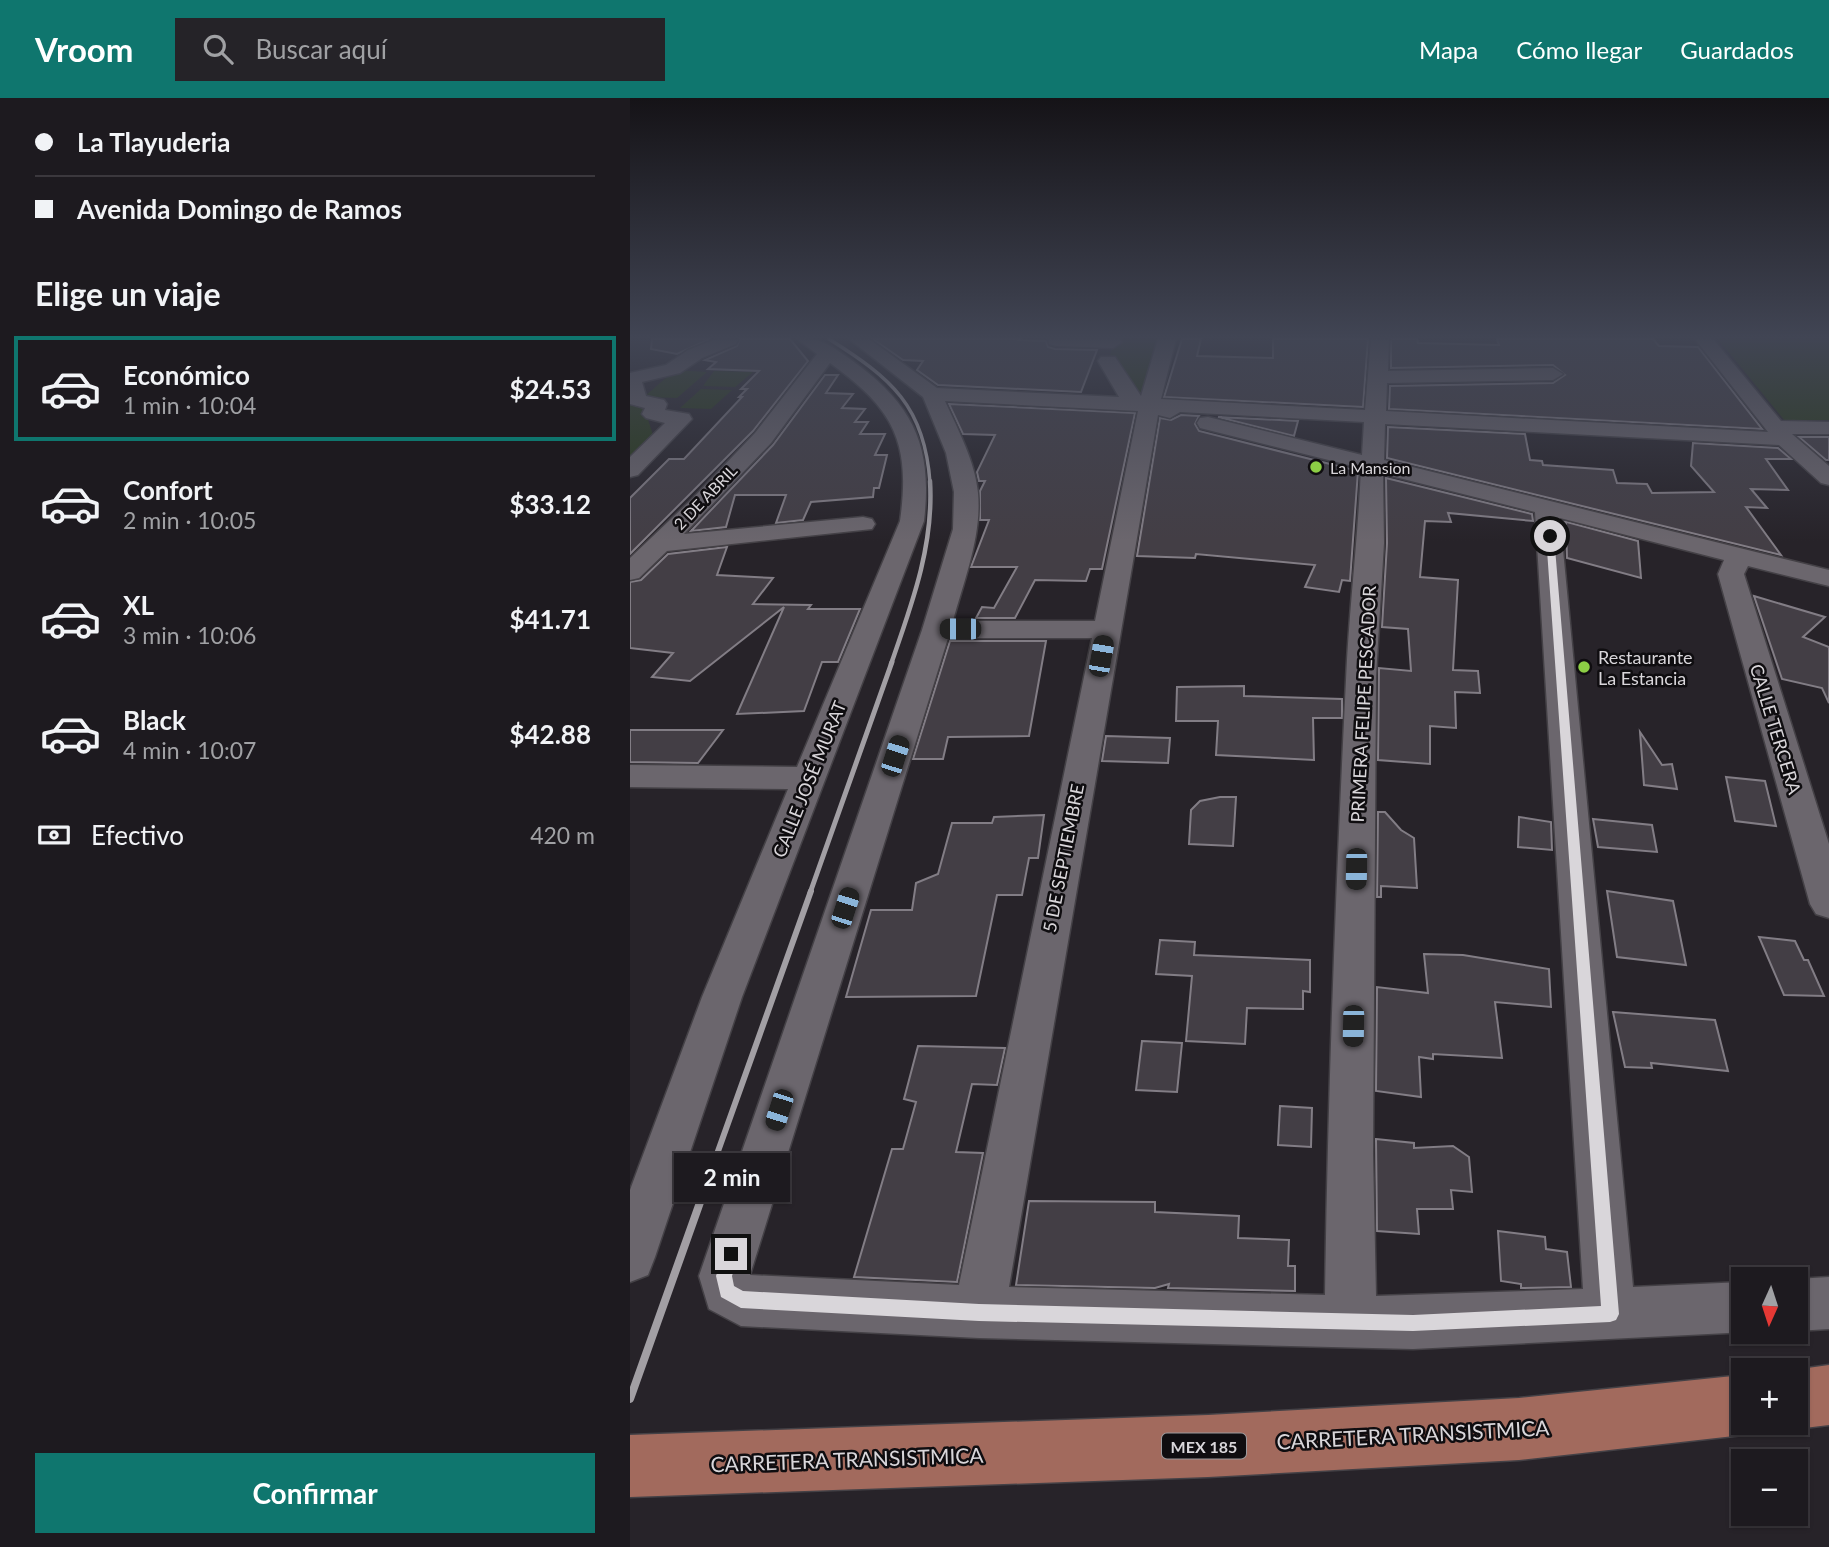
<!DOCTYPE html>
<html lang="es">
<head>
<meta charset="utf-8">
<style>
  :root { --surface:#1d1a1f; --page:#252328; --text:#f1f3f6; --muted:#a0a1a4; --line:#3b383d; --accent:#0f766e }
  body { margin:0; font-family:Lato,sans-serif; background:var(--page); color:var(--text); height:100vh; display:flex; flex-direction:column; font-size:26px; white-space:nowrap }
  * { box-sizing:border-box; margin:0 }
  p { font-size:23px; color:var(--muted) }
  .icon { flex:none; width:38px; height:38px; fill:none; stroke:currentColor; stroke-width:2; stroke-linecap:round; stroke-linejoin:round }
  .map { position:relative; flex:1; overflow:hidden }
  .sheet { display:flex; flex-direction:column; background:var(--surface); width:630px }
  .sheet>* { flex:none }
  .hud { display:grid; align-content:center; height:154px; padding:0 35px; background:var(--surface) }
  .needle { width:46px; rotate:183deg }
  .tools { position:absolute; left:1101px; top:1169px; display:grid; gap:14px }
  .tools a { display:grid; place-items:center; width:77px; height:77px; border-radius:0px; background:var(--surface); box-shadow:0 2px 5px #0004,0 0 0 2px var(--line); font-size:35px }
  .end { position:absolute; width:32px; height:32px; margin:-16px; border:9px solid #d9d6da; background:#111; box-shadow:0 0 0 4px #111 }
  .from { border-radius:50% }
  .bubble { position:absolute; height:49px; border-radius:0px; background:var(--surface); box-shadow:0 2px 5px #0004,0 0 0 2px var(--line); font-size:23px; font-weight:700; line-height:49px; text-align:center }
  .car { position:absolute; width:21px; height:42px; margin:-21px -10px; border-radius:9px; box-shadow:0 0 5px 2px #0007; background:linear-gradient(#222 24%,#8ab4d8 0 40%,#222 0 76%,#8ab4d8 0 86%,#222 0) }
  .hud b { display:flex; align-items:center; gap:24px; height:66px; font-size:26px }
  .hud b+b { border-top:2px solid var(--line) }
  .hud i { width:18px; height:18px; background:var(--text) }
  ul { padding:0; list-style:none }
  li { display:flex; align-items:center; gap:21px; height:105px; margin:0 14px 10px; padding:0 21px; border:4px solid transparent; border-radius:0px }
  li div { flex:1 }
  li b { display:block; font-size:26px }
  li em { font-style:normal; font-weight:700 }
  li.selected { border-color:var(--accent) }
  li>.icon { width:63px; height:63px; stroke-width:1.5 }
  h2 { padding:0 35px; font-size:32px; line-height:84px }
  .pay { display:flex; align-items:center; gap:18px; height:77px; padding:0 35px; font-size:26px }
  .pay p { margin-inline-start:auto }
  .action { display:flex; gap:14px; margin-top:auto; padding:14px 35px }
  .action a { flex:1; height:80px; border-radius:0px; background:var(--accent); color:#fff; font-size:28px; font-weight:700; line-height:80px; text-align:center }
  header { display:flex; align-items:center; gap:42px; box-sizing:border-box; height:98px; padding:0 35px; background:var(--accent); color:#fff }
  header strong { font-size:33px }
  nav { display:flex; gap:38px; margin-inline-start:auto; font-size:24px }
  .search { width:490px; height:63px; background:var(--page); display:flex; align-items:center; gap:18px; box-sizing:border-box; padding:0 24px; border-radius:0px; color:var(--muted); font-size:26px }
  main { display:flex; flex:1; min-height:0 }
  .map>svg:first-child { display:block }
</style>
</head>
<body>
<header>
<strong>Vroom</strong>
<div class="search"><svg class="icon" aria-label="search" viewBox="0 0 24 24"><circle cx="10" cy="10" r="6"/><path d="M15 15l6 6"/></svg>Buscar aquí</div>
<nav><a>Mapa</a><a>Cómo llegar</a><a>Guardados</a></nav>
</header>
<main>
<section class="sheet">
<div class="hud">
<b><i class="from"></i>La Tlayuderia</b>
<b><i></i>Avenida Domingo de Ramos</b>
</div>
<h2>Elige un viaje</h2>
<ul>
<li class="selected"><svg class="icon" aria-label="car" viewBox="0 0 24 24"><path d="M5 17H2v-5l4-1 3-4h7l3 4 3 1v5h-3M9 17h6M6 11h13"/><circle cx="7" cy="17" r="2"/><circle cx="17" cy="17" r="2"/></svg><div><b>Económico</b><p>1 min · 10:04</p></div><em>$24.53</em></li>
<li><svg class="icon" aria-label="car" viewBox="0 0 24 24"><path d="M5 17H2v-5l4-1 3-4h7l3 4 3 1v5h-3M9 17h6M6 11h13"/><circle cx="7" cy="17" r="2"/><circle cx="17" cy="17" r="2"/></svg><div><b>Confort</b><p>2 min · 10:05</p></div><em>$33.12</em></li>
<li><svg class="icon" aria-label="car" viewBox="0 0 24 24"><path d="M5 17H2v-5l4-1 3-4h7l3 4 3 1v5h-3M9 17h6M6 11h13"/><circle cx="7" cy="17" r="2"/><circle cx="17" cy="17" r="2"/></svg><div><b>XL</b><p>3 min · 10:06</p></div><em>$41.71</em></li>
<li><svg class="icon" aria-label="car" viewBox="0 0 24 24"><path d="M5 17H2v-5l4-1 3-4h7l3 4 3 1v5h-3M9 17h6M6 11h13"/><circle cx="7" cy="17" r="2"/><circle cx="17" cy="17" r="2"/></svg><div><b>Black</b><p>4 min · 10:07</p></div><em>$42.88</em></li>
</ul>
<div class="pay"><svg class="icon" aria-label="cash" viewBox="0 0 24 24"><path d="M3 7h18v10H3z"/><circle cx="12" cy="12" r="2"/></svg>Efectivo<p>420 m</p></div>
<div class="action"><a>Confirmar</a></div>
</section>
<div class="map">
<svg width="1199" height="1449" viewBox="0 0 1199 1449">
  <rect width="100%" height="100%" fill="#272329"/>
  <g fill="#273916">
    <polygon points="485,241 538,241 518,311 478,263"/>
    <polygon points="1088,241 1199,241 1199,322 1155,323"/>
    <polygon points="45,272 77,274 47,300 14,299"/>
    <polygon points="84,273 123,274 105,289 73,288"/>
    <polygon points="71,291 102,292 81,311 50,310"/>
    <polygon points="0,301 14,309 24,340 0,372"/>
  </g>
  <g fill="#433e45" stroke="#827d85" stroke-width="2">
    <polygon points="22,241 80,241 47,256 21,251"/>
    <polygon points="110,241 160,241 178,263 123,333 0,456 0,400 39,361 54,361 112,299 109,299 117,291 111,291 129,273 78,271 86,264 75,262 107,248"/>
    <polygon points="243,241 390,241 389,242 416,243 418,249 425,251 467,252 451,294 308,287 287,272 293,263 273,262"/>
    <polygon points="552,241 571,241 567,258 643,260 643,241 738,241 733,309 534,299"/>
    <polygon points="761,241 787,241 788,245 869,247 867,241 1023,241 1029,248 1068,249 1132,331 759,311 760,288 923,285 935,277 923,267 761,270"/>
    <polygon points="195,277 208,277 196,295 223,296 212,310 235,311 225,324 238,324 230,336 255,336 245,357 257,357 249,390 244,390 243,399 181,404 173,422 146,425 156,397 105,397 96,429 61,433 143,347"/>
    <polygon points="319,306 505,315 472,471 460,471 456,483 405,482 385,520 346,520 352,509 364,510 387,469 341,469 359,422 350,422 350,393 355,383 349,383 347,374 365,337 333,336"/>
    <polygon points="551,317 569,318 565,326 569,333 728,373 720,483 712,482 709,494 675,489 685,467 566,456 565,460 507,458 530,320 541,322"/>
    <polygon points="588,319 668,323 664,338"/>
    <polygon points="758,329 895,336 900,362 912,363 913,367 983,372 987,385 1017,386 1022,395 1084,394 1061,368 1063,345 1148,350 1161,361 1136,361 1158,392 1121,391 1137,410 1116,409 1151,457 757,360"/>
    <polygon points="1169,339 1199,339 1199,362 1196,362"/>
    <polygon points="756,380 902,416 903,423 818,415 821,424 795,423 790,479 828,482 823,572 848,573 850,595 825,594 826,630 800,628 800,666 748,662 749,570 781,573 778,531 752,529 757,445"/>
    <polygon points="933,423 1008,443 1011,480 937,460 936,426"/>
    <polygon points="97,449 87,477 143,480 123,506 181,507 178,511 230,511 208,564 192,564 174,613 107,616 154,509 60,583 22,579 43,555 0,550 0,484 11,482 38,456"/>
    <polygon points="1124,498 1195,519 1173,539 1199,549 1199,605 1192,590 1152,581"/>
    <polygon points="320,543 416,543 399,638 318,639 313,661 283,661"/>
    <polygon points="614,588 614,598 712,601 712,620 683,620 684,662 586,657 588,623 546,623 547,589"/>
    <polygon points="0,632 93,632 68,665 0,664"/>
    <polygon points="1010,634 1032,667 1042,666 1047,691 1014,687"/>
    <polygon points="476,638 540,640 538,665 472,663"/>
    <polygon points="1096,679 1135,683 1146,728 1105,723"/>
    <polygon points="590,699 606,699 603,748 559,746 561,712 570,703"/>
    <polygon points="748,714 755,714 771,732 784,740 787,790 751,788 751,799 747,799"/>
    <polygon points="414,717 408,760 399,760 392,797 367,797 346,898 216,899 241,812 282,812 286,785 308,776 322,725 362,725 364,719"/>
    <polygon points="889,719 921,724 922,752 888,749"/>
    <polygon points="963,721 1022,727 1027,754 968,749"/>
    <polygon points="977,793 1043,803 1056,867 987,859"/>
    <polygon points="1129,839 1165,843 1174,862 1178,862 1194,898 1154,897"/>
    <polygon points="530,842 565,844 564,857 680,862 680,894 673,893 673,911 617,910 615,946 556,943 562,878 526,876"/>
    <polygon points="794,856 833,857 919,871 921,909 865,904 872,960 803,956 803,961 789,959 791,999 746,993 747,889 798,895"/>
    <polygon points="983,914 1085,922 1098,973 1021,965 1022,970 995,969"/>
    <polygon points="512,943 552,945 547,994 506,992"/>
    <polygon points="288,948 375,950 367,987 342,986 326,1054 353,1055 327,1184 224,1179 262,1051 273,1051 286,1004 274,1001"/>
    <polygon points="650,1008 682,1010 681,1049 648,1047"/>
    <polygon points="746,1041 784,1045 784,1050 823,1048 839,1059 842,1094 821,1092 823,1111 787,1111 789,1136 747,1133"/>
    <polygon points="399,1103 525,1104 525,1114 609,1118 608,1140 659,1142 658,1168 665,1168 665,1193 538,1190 539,1186 525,1190 386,1187"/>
    <polygon points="868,1133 915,1139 916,1151 937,1154 941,1189 891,1190 891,1186 871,1183"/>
  </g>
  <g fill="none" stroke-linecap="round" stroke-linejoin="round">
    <g stroke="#444146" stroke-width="3">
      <g id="minor">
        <polygon points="86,241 108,242 106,246 72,260 50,275 12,284 16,298 34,302 37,306 35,312 59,316 62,321 8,377 0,379 0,359 35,325 16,320 12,316 15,310 0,306 0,275 36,267 58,252"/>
        <path d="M167 241C191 239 201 248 220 261 283 306 303 347 294 423L112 899 25 1159 18 1177 0 1184V1092L72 899 158 691 0 689V667L167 669 270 423C281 344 264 311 200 265L141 345 54 436 233 419 242 421 245 426 242 431 37 453 9 480 0 482V460L62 401 125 335 187 256Z"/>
        <path d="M219 241H239L307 290 489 299 468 263 471 259H485L511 298 528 241H546L531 301 735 312 741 241H759L758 273 923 270 933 276 923 282 757 285 756 313 1138 334 1065 241H1083L1151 323 1199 324V336H1162L1199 368V387L1191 385 1149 347 755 326 754 362 1199 472V488L1118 468 1114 476 1199 746V820L1186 816 1180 806 1088 476 1094 462 930 420 1003 1189 1113 1184V1234H1118L783 1251 349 1240 111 1228 79 1211 69 1178 292 532 323 431 324 394 316 355 293 299ZM315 303 508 313 465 523H323C334 482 352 438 348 395 345 363 328 332 315 303ZM550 314 734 324 732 357 578 319 570 320 567 325 570 330 731 370C728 441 719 511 716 582 706 786 698 992 695 1197L379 1189 528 317 540 320ZM753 376 905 414 953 1191 746 1198 743 1056 746 578 754 445ZM318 540H462L329 1187 120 1177Z"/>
        <polygon points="418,241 490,241 492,244 483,250 426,248 419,246"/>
        <polygon points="1199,1179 1199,1231 1166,1233 1166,1181"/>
      </g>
    </g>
    <g stroke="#444146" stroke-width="3">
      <g id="major">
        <polygon points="1199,1267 1199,1327 1166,1331 1151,1325 1166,1325 1166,1272 1163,1272"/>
        <polygon points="1113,1277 1113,1325 1136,1325 1134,1328 1113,1337 889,1362 578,1379 0,1399 0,1337 578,1317 889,1300"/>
      </g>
    </g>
    <use href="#minor" fill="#6b666d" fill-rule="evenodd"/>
    <use href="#major" fill="#a26a5d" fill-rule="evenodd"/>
    <path stroke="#a29fa4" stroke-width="3.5" d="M199 241C261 280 295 308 300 385"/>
    <path stroke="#a29fa4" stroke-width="4.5" d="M261 566C282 506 304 447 300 383"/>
    <polyline stroke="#a29fa4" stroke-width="5" points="180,795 262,564"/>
    <polyline stroke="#a29fa4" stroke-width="6" points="77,1084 181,793"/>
    <polyline stroke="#a29fa4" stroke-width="8" points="0,1301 78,1082"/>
  </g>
  <linearGradient id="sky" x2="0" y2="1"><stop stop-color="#151317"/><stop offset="0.54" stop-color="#414554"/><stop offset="1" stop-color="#414554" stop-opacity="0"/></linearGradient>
  <rect width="1199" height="443" fill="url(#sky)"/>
  <polygon fill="#d9d6da" points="920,436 924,438 989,1216 986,1222 980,1224 783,1233 349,1223 111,1210 91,1199 86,1178 95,1150 101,1148 107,1150 109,1156 102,1178 104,1188 113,1193 349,1206 783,1217 971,1208 916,438"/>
  <g fill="#8cce45" stroke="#0f0d10" stroke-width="2.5">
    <circle cx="686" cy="369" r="7"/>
    <circle cx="954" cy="569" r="7"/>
  </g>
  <g text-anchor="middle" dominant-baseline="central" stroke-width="5" stroke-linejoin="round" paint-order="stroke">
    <g font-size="16" fill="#d9d6da" stroke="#0f0d10" text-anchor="start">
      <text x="700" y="369">La Mansion</text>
    </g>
    <g font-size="16" fill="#d9d6da" stroke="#0f0d10">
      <text transform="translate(75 399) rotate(-46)">2 DE ABRIL</text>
    </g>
    <rect fill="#0f0d10" stroke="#9c9a9d" stroke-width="2" x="532" y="1335.5" width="84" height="25" rx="5"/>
    <g font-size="16" font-weight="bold" fill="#d9d6da">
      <text x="574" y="1348">MEX 185</text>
    </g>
    <g font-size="18" fill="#d9d6da" stroke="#0f0d10" text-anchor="start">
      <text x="968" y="559">Restaurante<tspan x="968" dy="21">La Estancia</tspan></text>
    </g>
    <g font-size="18" fill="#d9d6da" stroke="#0f0d10">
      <text transform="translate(733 606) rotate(-87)">PRIMERA FELIPE PESCADOR</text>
      <text transform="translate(1146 631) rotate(73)">CALLE TERCERA</text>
      <text transform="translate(179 681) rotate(-68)">CALLE JOSÉ MURAT</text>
      <text transform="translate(433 760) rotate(-79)">5 DE SEPTIEMBRE</text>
    </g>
    <g font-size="21" fill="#d9d6da" stroke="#0f0d10">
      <text transform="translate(783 1336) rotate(-3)">CARRETERA TRANSISTMICA</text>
      <text transform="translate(217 1361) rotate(-2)">CARRETERA TRANSISTMICA</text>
    </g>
  </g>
</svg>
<div class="tools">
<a><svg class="needle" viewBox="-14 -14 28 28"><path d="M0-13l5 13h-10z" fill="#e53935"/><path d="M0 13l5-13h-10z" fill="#a0a1a4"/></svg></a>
<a>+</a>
<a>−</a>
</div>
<i class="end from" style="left:920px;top:438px"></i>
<i class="end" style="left:101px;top:1156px"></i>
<div class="bubble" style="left:44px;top:1055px;width:116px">2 min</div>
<i class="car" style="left:330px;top:531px;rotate:270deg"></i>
<i class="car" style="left:471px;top:558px;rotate:10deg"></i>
<i class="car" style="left:265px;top:658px;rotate:18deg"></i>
<i class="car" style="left:726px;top:771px;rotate:181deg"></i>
<i class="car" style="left:215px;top:810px;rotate:18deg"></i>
<i class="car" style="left:723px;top:928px;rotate:181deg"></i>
<i class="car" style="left:149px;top:1012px;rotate:198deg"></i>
</div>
</main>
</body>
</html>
